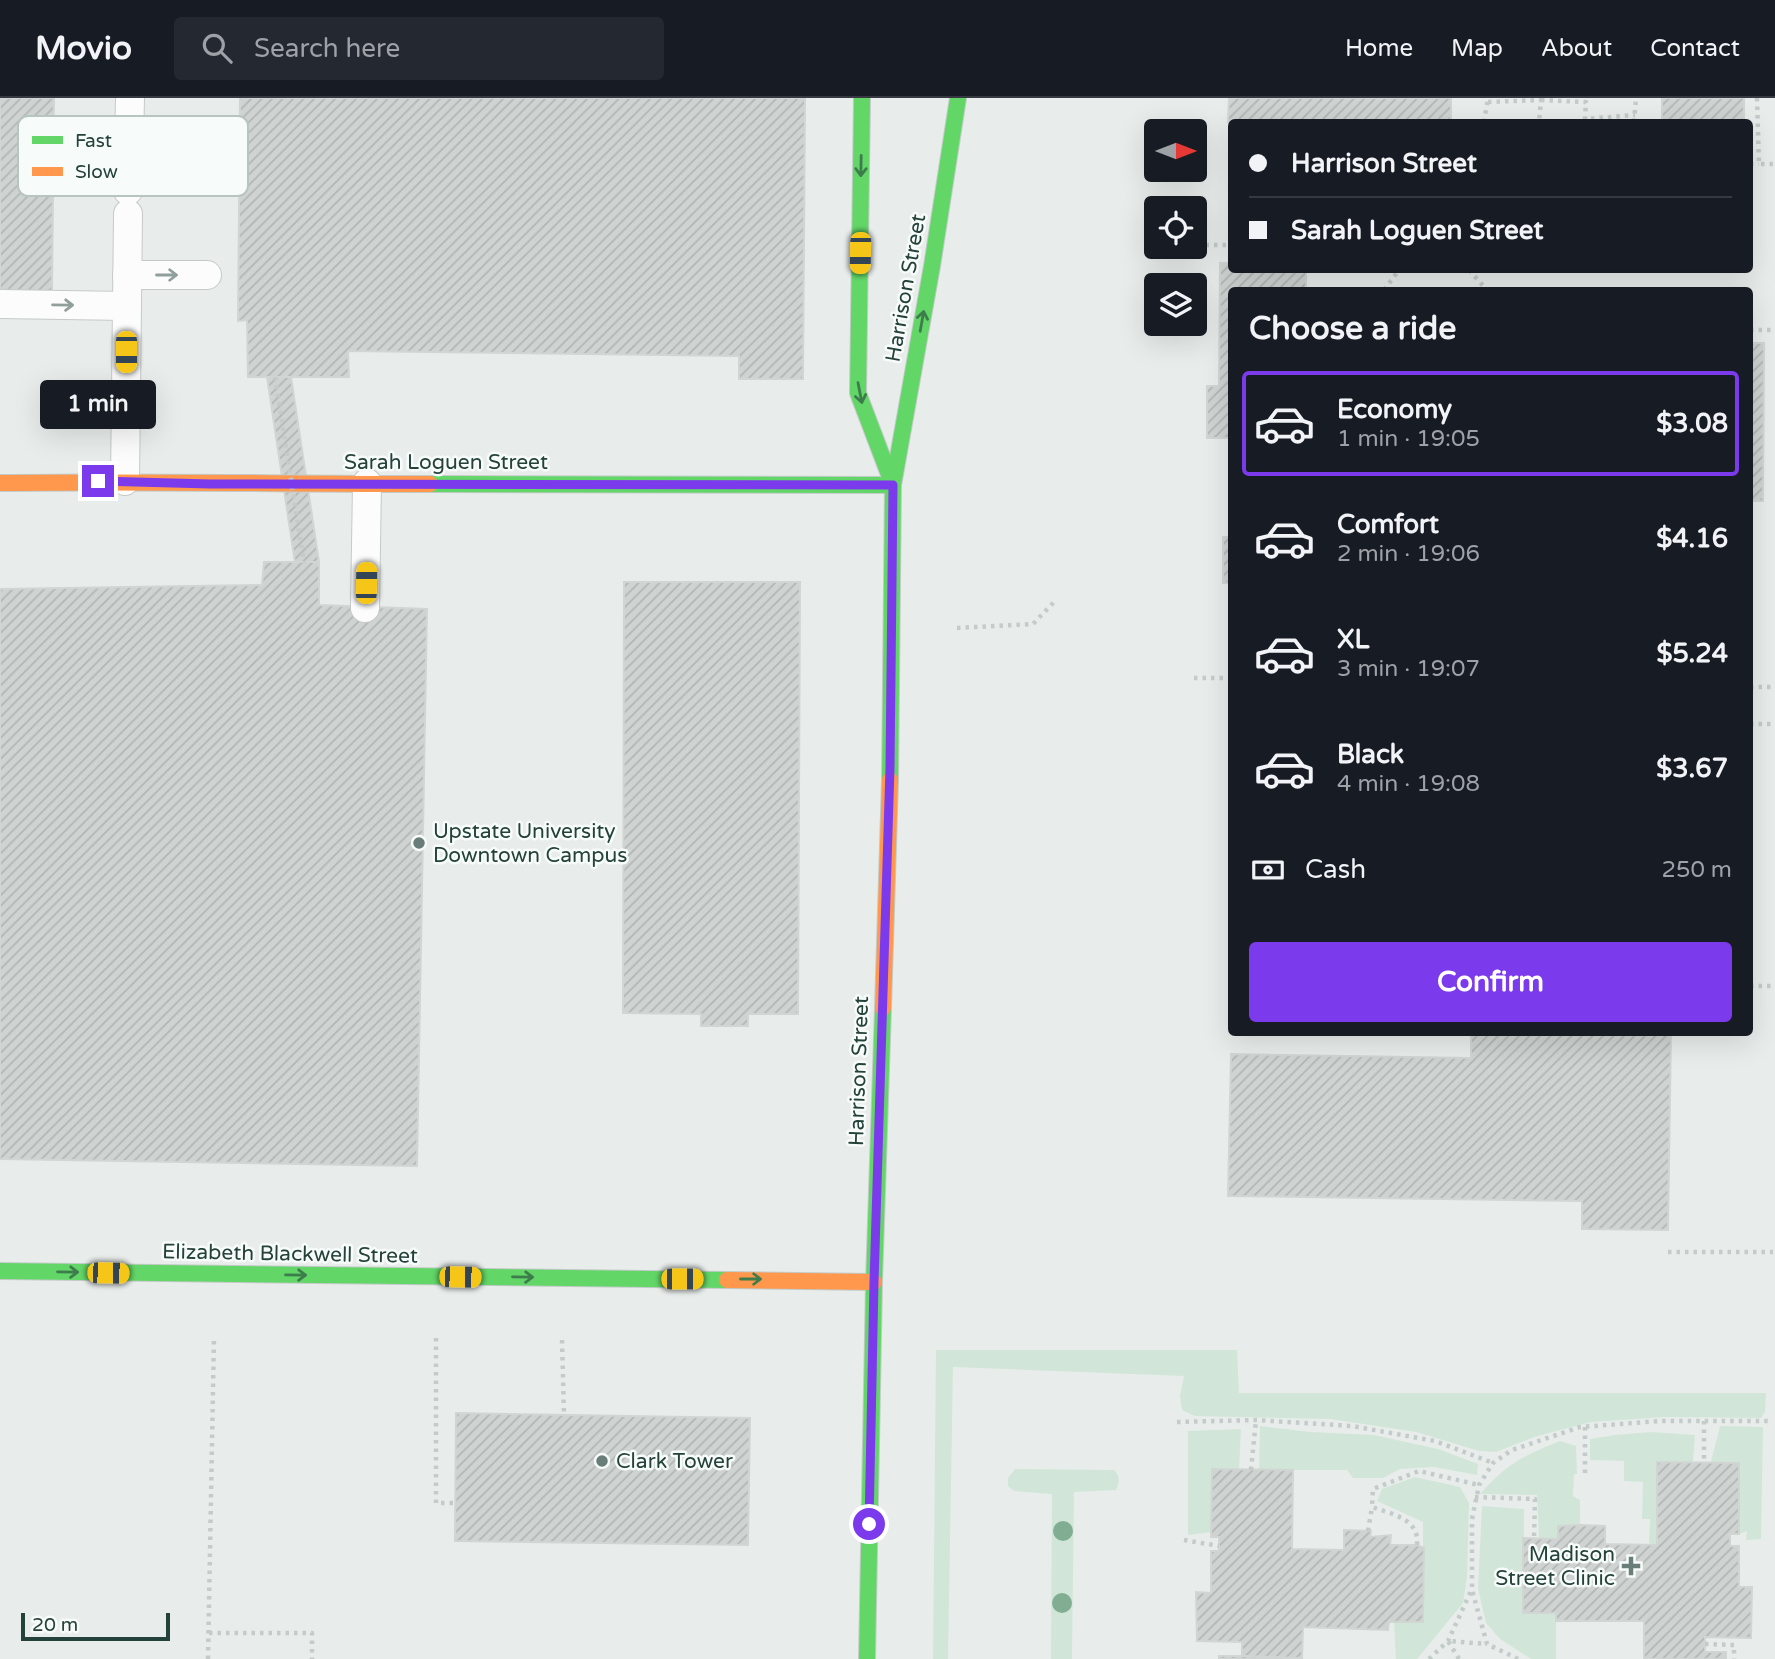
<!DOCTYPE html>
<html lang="en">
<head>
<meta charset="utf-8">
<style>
  :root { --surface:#171b24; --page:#242831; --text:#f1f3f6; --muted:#9ea1a6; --line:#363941; --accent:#7c3aed }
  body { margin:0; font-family:"Varela Round",sans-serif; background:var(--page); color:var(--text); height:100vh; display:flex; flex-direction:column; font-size:26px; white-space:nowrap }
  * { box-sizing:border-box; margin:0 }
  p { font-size:23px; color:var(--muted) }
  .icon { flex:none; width:38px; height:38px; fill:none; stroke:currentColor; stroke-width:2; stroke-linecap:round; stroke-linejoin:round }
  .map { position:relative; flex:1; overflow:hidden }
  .side { position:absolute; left:1228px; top:189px; width:525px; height:749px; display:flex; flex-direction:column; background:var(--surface); border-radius:7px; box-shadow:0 7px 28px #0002 }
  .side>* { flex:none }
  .hud { position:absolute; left:1228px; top:21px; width:525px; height:154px; border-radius:7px; box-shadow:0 7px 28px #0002; display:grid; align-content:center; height:154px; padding:0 21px; background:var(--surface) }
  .needle { width:46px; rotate:90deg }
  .fabs { position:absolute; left:1144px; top:21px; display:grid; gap:14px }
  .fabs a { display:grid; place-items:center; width:63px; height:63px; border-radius:7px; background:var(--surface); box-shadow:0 7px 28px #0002; font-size:35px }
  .scale { position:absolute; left:21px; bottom:18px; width:149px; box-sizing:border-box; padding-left:7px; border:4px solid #24423a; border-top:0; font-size:19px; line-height:24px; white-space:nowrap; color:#24423a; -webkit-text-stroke:5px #f7fbf9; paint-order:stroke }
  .end { position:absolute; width:32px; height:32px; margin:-16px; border:9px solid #7c3aed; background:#fff; box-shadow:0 0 0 4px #fff }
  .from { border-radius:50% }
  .bubble { position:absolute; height:49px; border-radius:7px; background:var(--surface); box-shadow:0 7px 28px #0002; font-size:23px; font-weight:700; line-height:49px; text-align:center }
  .car { position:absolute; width:21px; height:42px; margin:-21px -10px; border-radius:9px; box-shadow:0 0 5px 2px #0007; background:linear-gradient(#f5c518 24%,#345 0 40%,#f5c518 0 76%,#345 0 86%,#f5c518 0) }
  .hud b { display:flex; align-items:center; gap:24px; height:66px; font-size:26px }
  .hud b+b { border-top:2px solid var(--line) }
  .hud i { width:18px; height:18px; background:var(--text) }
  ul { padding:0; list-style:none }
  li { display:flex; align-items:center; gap:21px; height:105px; margin:0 14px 10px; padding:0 7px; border:4px solid transparent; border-radius:7px }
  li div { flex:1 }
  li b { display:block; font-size:26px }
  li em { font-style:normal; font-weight:700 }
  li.selected { border-color:var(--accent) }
  li>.icon { width:63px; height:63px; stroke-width:1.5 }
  h2 { padding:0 21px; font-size:32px; line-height:84px }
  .pay { display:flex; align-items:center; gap:18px; height:77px; padding:0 21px; font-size:26px }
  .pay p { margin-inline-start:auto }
  .action { display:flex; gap:14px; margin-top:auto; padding:14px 21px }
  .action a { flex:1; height:80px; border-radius:7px; background:var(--accent); color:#fff; font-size:28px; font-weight:700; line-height:80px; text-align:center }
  header { display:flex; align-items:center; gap:42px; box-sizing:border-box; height:98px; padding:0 35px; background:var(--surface); border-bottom:2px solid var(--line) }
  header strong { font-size:33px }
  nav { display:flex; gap:38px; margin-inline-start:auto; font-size:24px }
  .search { width:490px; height:63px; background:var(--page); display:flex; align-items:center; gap:18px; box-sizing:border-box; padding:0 24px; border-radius:7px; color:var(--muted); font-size:26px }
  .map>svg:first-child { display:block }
</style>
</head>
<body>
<header>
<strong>Movio</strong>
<div class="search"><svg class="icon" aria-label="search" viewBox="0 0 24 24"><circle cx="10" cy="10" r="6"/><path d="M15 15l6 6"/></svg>Search here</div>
<nav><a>Home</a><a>Map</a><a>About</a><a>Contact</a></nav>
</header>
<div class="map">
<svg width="1775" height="1561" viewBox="0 0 1775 1561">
  <defs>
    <pattern id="building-hatch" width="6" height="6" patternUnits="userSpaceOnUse" patternTransform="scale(1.75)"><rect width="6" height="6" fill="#cfd4d2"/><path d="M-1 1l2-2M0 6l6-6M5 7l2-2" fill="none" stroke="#b2b7b5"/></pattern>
  </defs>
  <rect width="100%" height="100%" fill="#e8edeb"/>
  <g fill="#d1e6d8">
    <polygon points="936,1252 1237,1252 1239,1295 1766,1295 1765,1314 1761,1320 1667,1319 1591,1324 1534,1339 1496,1354 1479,1353 1416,1334 1330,1321 1195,1318 1182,1312 1180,1298 1184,1278 953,1269 948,1561 933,1561"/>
    <polygon points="1260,1328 1310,1334 1374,1337 1438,1351 1478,1366 1477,1377 1434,1369 1400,1371 1383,1380 1353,1380 1347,1372 1259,1372"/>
    <polygon points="1720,1328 1763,1329 1761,1441 1746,1442 1747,1433 1739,1436 1739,1365 1711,1364"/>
    <polygon points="1241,1331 1239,1372 1212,1372 1211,1434 1188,1437 1188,1333"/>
    <polygon points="1651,1334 1695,1337 1693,1364 1657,1364 1657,1447 1649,1445 1650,1421 1642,1421 1643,1384 1624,1383 1624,1363 1590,1362 1590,1341 1615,1337"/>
    <path d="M1560 1343 1576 1348 1577 1376H1574L1573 1398 1580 1402V1427L1558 1428V1441L1539 1440 1537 1397 1480 1396C1508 1365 1523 1358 1560 1343Z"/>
    <path d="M1015 1371 1114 1372C1120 1378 1120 1384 1116 1392L1074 1394 1072 1561H1051L1052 1396 1014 1393 1008 1388V1380Z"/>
    <polygon points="1415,1379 1460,1389 1469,1405 1467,1479 1463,1505 1417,1561 1396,1561 1394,1524 1423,1524 1423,1424 1377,1403 1382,1391"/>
    <polygon points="1482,1408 1524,1411 1523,1514 1556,1515 1556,1561 1531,1561 1500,1541 1486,1525 1478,1491"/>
  </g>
  <g fill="url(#building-hatch)" stroke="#d1d6d4" stroke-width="2">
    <polygon points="0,0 54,0 52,193 0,192"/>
    <polygon points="240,0 805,0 803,281 739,281 739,258 348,253 349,279 248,279 247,222 238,223"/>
    <polygon points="1229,0 1451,0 1451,24 1228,24"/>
    <rect x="1662" y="0" width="82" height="24"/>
    <polygon points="1220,165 1232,165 1232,172 1306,172 1306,192 1232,192 1232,340 1207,340 1207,288 1219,288"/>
    <polygon points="1750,245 1764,245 1763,403 1750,403"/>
    <polygon points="267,279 291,279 319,464 295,465"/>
    <rect x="1223" y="439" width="9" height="46"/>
    <polygon points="264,464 319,464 319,507 427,511 417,1068 0,1061 0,491 262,487"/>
    <polygon points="624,484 800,484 798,916 748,916 748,928 701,928 701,916 623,915"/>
    <polygon points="1471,934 1671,934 1668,1132 1582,1131 1582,1103 1228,1098 1231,956 1471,960"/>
    <polygon points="456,1315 750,1320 748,1447 455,1443"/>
    <polygon points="1657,1364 1739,1365 1739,1436 1730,1436 1730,1448 1739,1448 1739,1489 1752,1489 1751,1540 1705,1539 1705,1554 1726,1554 1726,1561 1644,1561 1644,1523 1556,1523 1556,1515 1523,1515 1523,1440 1558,1441 1558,1428 1580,1427 1605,1428 1605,1446 1657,1447"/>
    <polygon points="1212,1371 1293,1372 1292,1451 1344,1452 1344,1432 1371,1433 1370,1439 1391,1437 1390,1447 1417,1447 1424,1450 1423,1524 1389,1524 1388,1532 1303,1529 1302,1560 1242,1558 1242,1544 1197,1543 1196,1494 1211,1495 1211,1453 1219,1453 1219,1439 1211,1439"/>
    <polygon points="1219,1558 1242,1558 1302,1561 1219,1561"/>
  </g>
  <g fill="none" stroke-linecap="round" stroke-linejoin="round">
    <g stroke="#c5cac8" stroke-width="30">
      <g id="lane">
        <polyline points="128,93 130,0"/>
        <polyline points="127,177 207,177"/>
        <polyline points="0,206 127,208"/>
        <polyline points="125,383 128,116"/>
        <polyline points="365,510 367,385"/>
      </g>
    </g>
    <g stroke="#c3cbc8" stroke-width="18">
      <g id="fast">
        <polyline points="862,0 858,295 893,387"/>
        <polyline points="430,386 893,387"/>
        <polyline points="890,682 893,387 932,168 958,0"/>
        <polyline points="0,1173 727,1182"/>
        <polyline points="867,1561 874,1184 883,910"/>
      </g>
    </g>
    <g stroke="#c3cbc8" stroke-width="18">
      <g id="slow">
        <path d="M0 385C143 383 287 386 430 386"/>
        <polyline points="883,910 890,682"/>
        <polyline points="727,1182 874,1184"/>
      </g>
    </g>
    <g stroke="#c3ccca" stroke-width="4.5" stroke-dasharray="3.5 5" stroke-linecap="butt">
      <polyline points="1757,0 1759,66 1775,66"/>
      <polyline points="1541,2 1586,4 1585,21 1635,17"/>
      <polyline points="1488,4 1541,2 1539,24"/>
      <polyline points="1484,24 1488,0"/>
      <polyline points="1634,24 1636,0"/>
      <polyline points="1750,66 1759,66"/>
      <polyline points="1197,147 1232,147"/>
      <polyline points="1469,172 1487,192"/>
      <polyline points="1384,192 1399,172"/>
      <polyline points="1750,232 1775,232"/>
      <polyline points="957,530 1033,526 1054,504"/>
      <polyline points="1194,580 1232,580"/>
      <polyline points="1750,589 1775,589"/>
      <polyline points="1231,623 1232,623"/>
      <polyline points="1750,626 1775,626"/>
      <polyline points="1750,888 1775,888"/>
      <polyline points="1668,1154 1773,1154"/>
      <polyline points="436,1240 436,1405 455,1405"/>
      <polyline points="562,1242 564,1317"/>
      <polyline points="1704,1323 1704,1364"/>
      <polyline points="1177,1324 1256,1322 1352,1328 1435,1343 1493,1365"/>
      <polyline points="1585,1329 1585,1376"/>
      <polyline points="1251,1372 1256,1322"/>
      <polyline points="1475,1399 1535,1401 1534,1440"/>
      <polyline points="1368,1433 1372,1409"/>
      <polyline points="1184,1442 1219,1448"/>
      <path d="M1417 1447C1420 1421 1392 1416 1372 1409L1373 1391 1419 1373 1479 1387"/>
      <polyline points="209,1535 312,1535 312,1561"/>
      <polyline points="1705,1546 1734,1547 1734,1561"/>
      <polyline points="208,1561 214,1239"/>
      <polyline points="1429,1561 1448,1543 1471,1493"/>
      <polyline points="1459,1561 1448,1543 1487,1546"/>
      <polyline points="1518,1561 1487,1546 1472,1492 1472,1421 1479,1387 1493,1365 1512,1352 1580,1329 1660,1323 1771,1323"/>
    </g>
    <use href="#lane" stroke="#fcfcfc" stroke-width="28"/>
    <use href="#fast" stroke="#63d668" stroke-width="16"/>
    <use href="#slow" stroke="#ff974d" stroke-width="16"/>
    <polyline stroke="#c3ccca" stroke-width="4.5" stroke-dasharray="3.5 5" stroke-linecap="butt" points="275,279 304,465"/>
  </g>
  <g fill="#81ae93">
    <circle cx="1063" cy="1433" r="10"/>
    <circle cx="1062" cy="1505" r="10"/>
  </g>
  <defs><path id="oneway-shaft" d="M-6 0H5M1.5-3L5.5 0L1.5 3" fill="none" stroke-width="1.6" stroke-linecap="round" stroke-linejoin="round" transform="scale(1.75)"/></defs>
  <g stroke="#3d7d4c">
    <use href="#oneway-shaft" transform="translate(861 68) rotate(91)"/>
    <use href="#oneway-shaft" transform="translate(922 223) rotate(-80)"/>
    <use href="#oneway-shaft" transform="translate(860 295) rotate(79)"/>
    <use href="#oneway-shaft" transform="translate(68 1174) rotate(1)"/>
    <use href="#oneway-shaft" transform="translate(296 1177) rotate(1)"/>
    <use href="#oneway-shaft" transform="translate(523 1179) rotate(1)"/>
    <use href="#oneway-shaft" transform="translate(751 1181)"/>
  </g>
  <g stroke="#909f9b">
    <use href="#oneway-shaft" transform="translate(167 177)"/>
    <use href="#oneway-shaft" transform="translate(63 207) rotate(1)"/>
  </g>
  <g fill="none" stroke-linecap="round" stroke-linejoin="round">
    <polyline stroke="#7c3aed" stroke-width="9" points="98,383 210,386 893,387 890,670 874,1184 869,1426"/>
  </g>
  <g fill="#697e78" stroke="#f7fbf9" stroke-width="2.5">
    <circle cx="419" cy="745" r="7"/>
    <circle cx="602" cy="1363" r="7"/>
    <path d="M1627.5 1457.5h7v7h7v7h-7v7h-7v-7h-7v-7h7z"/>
  </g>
  <g text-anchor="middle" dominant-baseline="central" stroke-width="5" stroke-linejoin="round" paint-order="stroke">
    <g font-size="21" fill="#24423a" stroke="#f7fbf9">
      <text transform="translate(906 190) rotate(-80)">Harrison Street</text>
      <text x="446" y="364">Sarah Loguen Street</text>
      <text transform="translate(859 973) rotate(-88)">Harrison Street</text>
      <text transform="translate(290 1156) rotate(1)">Elizabeth Blackwell Street</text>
    </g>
    <g font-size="21" fill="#24423a" stroke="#f7fbf9" text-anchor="start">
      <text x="433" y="733">Upstate University<tspan x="433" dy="24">Downtown Campus</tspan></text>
      <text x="616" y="1363">Clark Tower</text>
      <text x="1615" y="1456" text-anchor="end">Madison<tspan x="1615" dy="24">Street Clinic</tspan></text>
    </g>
  </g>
  <rect x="18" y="18" width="230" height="80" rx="10" fill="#f7fbf9" stroke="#b8c4c0" stroke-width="2"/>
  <rect x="32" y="38" width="31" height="8" fill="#63d668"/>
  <rect x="32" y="69" width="31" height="9" fill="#ff974d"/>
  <g font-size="19" fill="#24423a">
    <text x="75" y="49">Fast</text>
    <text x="75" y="80">Slow</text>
  </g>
</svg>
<div class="fabs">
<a><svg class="needle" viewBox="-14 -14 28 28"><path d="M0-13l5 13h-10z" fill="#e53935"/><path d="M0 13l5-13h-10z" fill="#9ea1a6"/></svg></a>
<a><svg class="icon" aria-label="locate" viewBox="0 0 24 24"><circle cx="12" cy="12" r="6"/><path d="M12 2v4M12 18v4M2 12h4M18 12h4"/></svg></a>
<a><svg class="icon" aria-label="layers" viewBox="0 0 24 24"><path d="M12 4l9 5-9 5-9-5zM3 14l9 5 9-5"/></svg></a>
</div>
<div class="scale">20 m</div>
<i class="end from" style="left:869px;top:1426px"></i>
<i class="end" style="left:98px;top:383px"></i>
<div class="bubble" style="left:40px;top:282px;width:116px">1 min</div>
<i class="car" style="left:860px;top:155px;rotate:181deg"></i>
<i class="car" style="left:126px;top:254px;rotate:180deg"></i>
<i class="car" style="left:366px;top:485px;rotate:1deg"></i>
<i class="car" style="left:108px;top:1175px;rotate:91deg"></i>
<i class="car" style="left:460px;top:1179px;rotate:91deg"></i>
<i class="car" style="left:682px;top:1181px;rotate:90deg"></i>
<div class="hud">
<b><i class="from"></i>Harrison Street</b>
<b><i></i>Sarah Loguen Street</b>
</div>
<section class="side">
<h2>Choose a ride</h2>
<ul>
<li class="selected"><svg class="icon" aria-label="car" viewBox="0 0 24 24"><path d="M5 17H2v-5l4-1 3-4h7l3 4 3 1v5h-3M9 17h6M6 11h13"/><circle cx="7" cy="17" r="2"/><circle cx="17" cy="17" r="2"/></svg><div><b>Economy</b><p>1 min · 19:05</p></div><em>$3.08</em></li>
<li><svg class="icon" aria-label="car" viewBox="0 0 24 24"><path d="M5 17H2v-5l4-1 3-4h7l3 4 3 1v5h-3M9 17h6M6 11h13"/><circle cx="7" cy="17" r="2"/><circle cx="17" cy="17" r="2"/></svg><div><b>Comfort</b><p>2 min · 19:06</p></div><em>$4.16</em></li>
<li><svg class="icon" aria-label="car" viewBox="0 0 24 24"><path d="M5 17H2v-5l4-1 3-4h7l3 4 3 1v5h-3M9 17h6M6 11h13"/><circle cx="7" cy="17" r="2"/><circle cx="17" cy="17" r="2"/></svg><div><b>XL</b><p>3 min · 19:07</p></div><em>$5.24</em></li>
<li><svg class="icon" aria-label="car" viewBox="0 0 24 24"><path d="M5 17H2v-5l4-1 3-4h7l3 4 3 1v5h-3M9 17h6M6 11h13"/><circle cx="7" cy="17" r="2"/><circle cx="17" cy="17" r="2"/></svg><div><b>Black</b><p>4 min · 19:08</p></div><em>$3.67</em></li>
</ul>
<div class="pay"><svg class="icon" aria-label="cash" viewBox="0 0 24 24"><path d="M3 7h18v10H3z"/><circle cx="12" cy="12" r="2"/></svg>Cash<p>250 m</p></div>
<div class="action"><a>Confirm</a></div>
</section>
</div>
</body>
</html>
